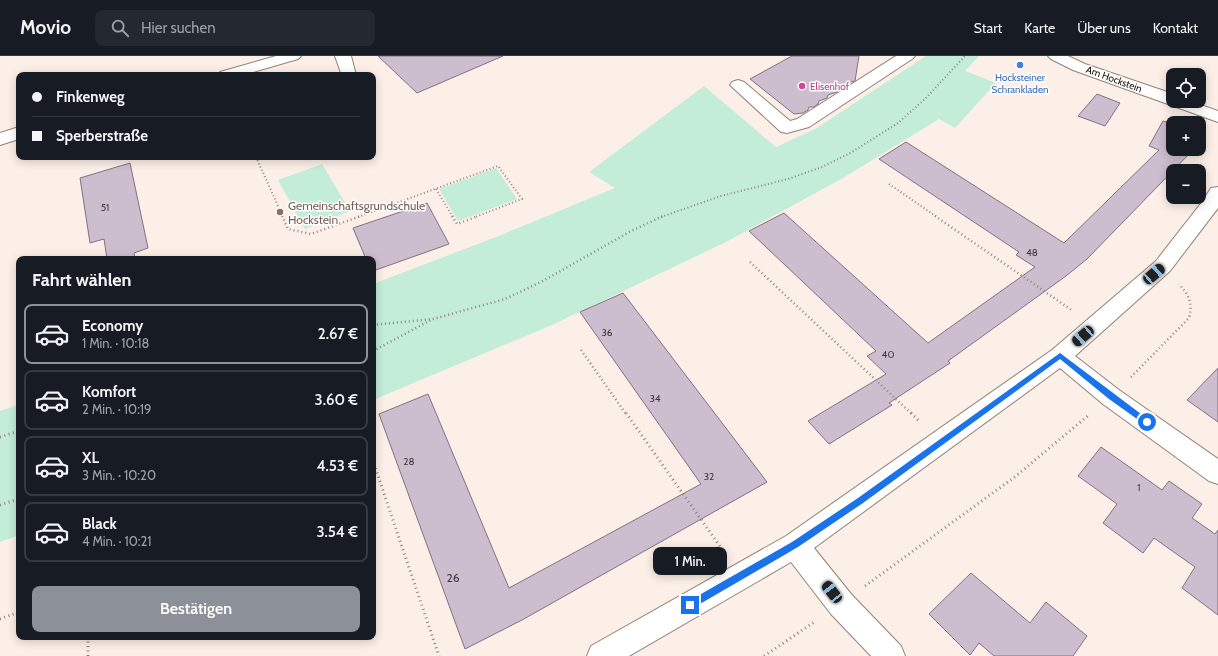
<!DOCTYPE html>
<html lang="de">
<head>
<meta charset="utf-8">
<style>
  :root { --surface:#171b24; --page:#242831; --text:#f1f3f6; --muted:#9ea1a6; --line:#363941; --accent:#8c9099 }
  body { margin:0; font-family:Cabin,sans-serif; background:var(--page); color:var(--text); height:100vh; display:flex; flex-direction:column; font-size:15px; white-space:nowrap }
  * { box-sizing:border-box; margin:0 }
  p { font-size:13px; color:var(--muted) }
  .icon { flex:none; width:22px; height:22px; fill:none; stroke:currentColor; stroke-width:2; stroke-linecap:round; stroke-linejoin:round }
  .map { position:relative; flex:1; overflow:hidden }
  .details { position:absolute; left:16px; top:200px; width:360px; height:384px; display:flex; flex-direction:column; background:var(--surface); border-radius:8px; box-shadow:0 2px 10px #0003 }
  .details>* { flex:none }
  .banner { position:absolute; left:16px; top:16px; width:360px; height:88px; border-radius:8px; box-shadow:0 2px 10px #0003; display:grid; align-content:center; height:88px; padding:0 16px; background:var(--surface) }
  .tools { position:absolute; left:1166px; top:12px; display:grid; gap:8px }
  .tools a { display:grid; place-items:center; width:40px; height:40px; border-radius:8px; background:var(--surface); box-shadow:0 2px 10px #0003; font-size:20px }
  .end { position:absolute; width:18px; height:18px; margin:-9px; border:5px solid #1a73e8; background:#fff; box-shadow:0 0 0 2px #fff }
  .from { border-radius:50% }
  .bubble { position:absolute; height:28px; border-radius:8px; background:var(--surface); box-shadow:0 2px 10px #0003; font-size:13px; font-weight:600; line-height:28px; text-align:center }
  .car { position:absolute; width:12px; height:24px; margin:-12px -6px; border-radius:5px; box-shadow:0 0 3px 1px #0007; background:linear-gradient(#222 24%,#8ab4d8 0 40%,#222 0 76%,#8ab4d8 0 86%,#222 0) }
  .banner b { display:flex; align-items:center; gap:14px; height:38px; font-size:15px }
  .banner b+b { border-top:1px solid var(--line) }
  .banner i { width:10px; height:10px; background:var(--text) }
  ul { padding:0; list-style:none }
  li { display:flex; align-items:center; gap:12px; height:60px; margin:0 8px 6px; padding:0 8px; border:2px solid var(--line); border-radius:8px }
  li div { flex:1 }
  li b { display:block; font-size:15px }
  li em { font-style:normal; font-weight:600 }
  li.on { border-color:var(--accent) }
  li>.icon { width:36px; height:36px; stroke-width:1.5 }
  h2 { padding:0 16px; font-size:18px; line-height:48px }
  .primary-button { display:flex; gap:8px; margin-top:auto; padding:8px 16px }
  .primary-button a { flex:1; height:46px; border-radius:8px; background:var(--accent); color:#fff; font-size:16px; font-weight:600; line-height:46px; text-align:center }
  header { display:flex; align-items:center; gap:24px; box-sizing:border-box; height:56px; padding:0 20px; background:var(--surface); border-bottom:1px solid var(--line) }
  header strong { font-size:19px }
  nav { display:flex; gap:22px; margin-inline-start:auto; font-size:14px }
  .search { width:280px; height:36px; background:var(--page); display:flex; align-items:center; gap:10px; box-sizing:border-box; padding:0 14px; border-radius:8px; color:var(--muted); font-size:15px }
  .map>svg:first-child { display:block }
</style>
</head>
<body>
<header>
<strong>Movio</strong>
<div class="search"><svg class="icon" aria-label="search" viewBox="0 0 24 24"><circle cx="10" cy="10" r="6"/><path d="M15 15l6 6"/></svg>Hier suchen</div>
<nav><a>Start</a><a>Karte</a><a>Über uns</a><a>Kontakt</a></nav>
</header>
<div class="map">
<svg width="1218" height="600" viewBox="0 0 1218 600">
  <rect width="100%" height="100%" fill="#fcefe7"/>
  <g fill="#c3edd9">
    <polygon points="926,0 979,0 965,15 996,27 955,72 939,63 843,122 726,186 552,269 373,344 373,228 496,181 615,132 589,116 704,30 776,91 815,73"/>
    <polygon points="322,108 350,155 305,173 278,124"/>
    <polygon points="496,112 517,143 458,165 439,133"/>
    <polygon points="19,349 19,479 0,486 0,355"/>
  </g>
  <g fill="#cdbecf" stroke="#807282">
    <polygon points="378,0 503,0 417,37"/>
    <polygon points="792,0 859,0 855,25 846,27 846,30 842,33 837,33 837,36 828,39 827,42 819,45 818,48 814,51 809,51 808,54 803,57 794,58 750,23"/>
    <polygon points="1097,38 1120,47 1105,70 1078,60"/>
    <polygon points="1163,65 1169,67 1170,65 1175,67 1173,67 1173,93 1194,93 1087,203 1066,220 948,305 950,307 889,347 892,349 829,388 808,365 886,318 867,300 876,295 749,175 784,157 928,287 1035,211 1016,199 1019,196 879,103 906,86 1064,187 1159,94 1149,90"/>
    <polygon points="130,107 148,192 134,197 135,203 107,203 104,183 90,187 80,122"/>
    <polygon points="427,147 449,188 373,215 373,203 366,203 353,172"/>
    <polygon points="623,237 767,426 522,564 465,593 379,358 428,338 509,532 701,428 580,256"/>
    <polygon points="1218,312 1218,366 1187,344"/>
    <polygon points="1101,391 1162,434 1169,425 1202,448 1192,462 1215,478 1218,474 1218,559 1182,532 1195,511 1154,482 1143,497 1103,467 1117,448 1078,420"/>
    <polygon points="971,517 1030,567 1046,546 1087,580 1073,600 994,600 979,587 970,599 929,558"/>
  </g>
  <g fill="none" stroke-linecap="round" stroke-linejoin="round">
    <g stroke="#938074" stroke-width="2">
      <g id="minor">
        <polygon points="276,0 301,0 298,3 243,19 218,19 220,16"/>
        <polygon points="335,0 351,0 356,19 339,19 341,17"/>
        <polygon points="896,0 915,0 912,3 809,71 787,77 781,76 730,29 732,26 738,24 744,26 790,65 797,63"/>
        <polygon points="1048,0 1068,0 1085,8 1173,38 1173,45 1190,45 1218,55 1218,66 1073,14 1051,3"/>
        <polygon points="19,71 19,83 0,89 0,77"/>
        <polygon points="1218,131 1218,152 1170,215 1075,300 1119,334 1218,403 1218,428 1209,425 1103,348 1060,312 814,492 851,538 901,590 905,600 871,600 831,558 791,506 629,600 587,600 591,590 786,480 1052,294 1156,205 1202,146 1211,132"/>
      </g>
    </g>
    <g stroke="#90857f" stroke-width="2" stroke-dasharray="1 2.5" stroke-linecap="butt">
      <polyline points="256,101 283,161"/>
      <polyline points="889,128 937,161"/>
      <polyline points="436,133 453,161"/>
      <polyline points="358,161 498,110 522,143 475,161"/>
      <polyline points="661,161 721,140 788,123 822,111 852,96 898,67 925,43 965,0"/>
    </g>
    <g stroke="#90857f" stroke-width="2.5" stroke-dasharray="1 3" stroke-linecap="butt">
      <polyline points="282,160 288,173 311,178 361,160"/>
      <polyline points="452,160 457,168 478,160"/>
      <polyline points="935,160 1073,255"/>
      <polyline points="750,206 912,358"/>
      <polyline points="373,269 433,263 505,243 541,226 631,175 663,160"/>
      <polyline points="581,294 626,358"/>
      <polyline points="373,295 431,264"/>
      <path d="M1131 321 1189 262C1193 247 1189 239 1179 228"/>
    </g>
    <g stroke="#90857f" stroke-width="3" stroke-dasharray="1 3.5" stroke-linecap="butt">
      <polyline points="626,357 724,496"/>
      <polyline points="911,357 920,366"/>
      <polyline points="0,381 19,375"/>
      <polyline points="374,408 439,600"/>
      <polyline points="0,449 19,443"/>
      <polyline points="865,530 1016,420 1090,358"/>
      <polyline points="0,563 19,556"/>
      <polyline points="88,581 88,600"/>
      <polyline points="764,600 816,565"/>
    </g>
    <use href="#minor" fill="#fff" fill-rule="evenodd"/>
  </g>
  <polygon fill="#1a73e8" points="1060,297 1149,364 1149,368 1144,368 1109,343 1060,303 863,447 798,491 693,552 687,552 687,546 792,486 858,442"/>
  <circle fill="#3f7fe0" stroke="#fff" stroke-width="1.5" cx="1020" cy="9" r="4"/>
  <circle fill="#d1479c" stroke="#fff" stroke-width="1.5" cx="802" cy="30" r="4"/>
  <circle fill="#8d6e63" stroke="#fff" stroke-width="1.5" cx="280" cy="156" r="4"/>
  <g text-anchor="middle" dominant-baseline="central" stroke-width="3" stroke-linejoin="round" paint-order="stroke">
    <g font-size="10" fill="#366cbe" stroke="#fff">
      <text x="1020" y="21">Hocksteiner<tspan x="1020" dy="12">Schrankladen</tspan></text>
    </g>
    <g font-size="10" fill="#160f0b" stroke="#fff">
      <text transform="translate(1114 23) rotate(20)">Am Hockstein</text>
    </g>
    <g font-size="10" fill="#b23c85" stroke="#fff" text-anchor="start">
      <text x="810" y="30">Elisenhof</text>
    </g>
    <g font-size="10" fill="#443b3c">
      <text x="105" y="151">51</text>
      <text x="1032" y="196">48</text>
      <text x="607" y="276">36</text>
      <text x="888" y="298">40</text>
      <text x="655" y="342">34</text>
      <text x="409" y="405">28</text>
      <text x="709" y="420">32</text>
      <text x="1139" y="431">1</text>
    </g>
    <g font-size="12" fill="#785e54" stroke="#fff" text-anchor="start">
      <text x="288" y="149">Gemeinschaftsgrundschule<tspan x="288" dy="14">Hockstein</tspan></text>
    </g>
    <g font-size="12" fill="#443b3c">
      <text x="453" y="521">26</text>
    </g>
  </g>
</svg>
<div class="tools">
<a><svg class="icon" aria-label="locate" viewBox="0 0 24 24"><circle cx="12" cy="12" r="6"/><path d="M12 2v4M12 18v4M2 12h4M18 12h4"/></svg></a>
<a>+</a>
<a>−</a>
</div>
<i class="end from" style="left:1147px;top:366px"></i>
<i class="end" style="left:690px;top:549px"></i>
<div class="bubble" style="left:653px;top:491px;width:74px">1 Min.</div>
<i class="car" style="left:1154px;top:218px;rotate:49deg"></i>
<i class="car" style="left:1083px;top:280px;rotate:229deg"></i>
<i class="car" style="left:832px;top:536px;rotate:322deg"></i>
<div class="banner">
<b><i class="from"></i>Finkenweg</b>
<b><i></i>Sperberstraße</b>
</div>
<section class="details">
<h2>Fahrt wählen</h2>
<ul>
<li class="on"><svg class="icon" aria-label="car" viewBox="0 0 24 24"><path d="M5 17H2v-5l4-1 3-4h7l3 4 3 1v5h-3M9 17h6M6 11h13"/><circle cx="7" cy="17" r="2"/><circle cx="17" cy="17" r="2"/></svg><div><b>Economy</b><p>1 Min. · 10:18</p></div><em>2.67 €</em></li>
<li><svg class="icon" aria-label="car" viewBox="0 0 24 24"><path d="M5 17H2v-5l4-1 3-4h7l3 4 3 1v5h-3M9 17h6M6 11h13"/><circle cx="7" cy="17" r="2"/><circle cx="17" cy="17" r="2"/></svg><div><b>Komfort</b><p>2 Min. · 10:19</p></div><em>3.60 €</em></li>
<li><svg class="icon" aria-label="car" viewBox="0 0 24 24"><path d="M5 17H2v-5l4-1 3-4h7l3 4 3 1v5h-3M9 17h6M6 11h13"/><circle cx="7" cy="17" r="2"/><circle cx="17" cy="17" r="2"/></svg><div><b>XL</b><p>3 Min. · 10:20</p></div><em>4.53 €</em></li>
<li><svg class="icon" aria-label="car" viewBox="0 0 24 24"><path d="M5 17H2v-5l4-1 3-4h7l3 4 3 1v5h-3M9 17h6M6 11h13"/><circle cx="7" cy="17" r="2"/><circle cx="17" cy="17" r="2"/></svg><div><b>Black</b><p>4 Min. · 10:21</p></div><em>3.54 €</em></li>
</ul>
<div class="primary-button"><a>Bestätigen</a></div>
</section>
</div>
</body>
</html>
